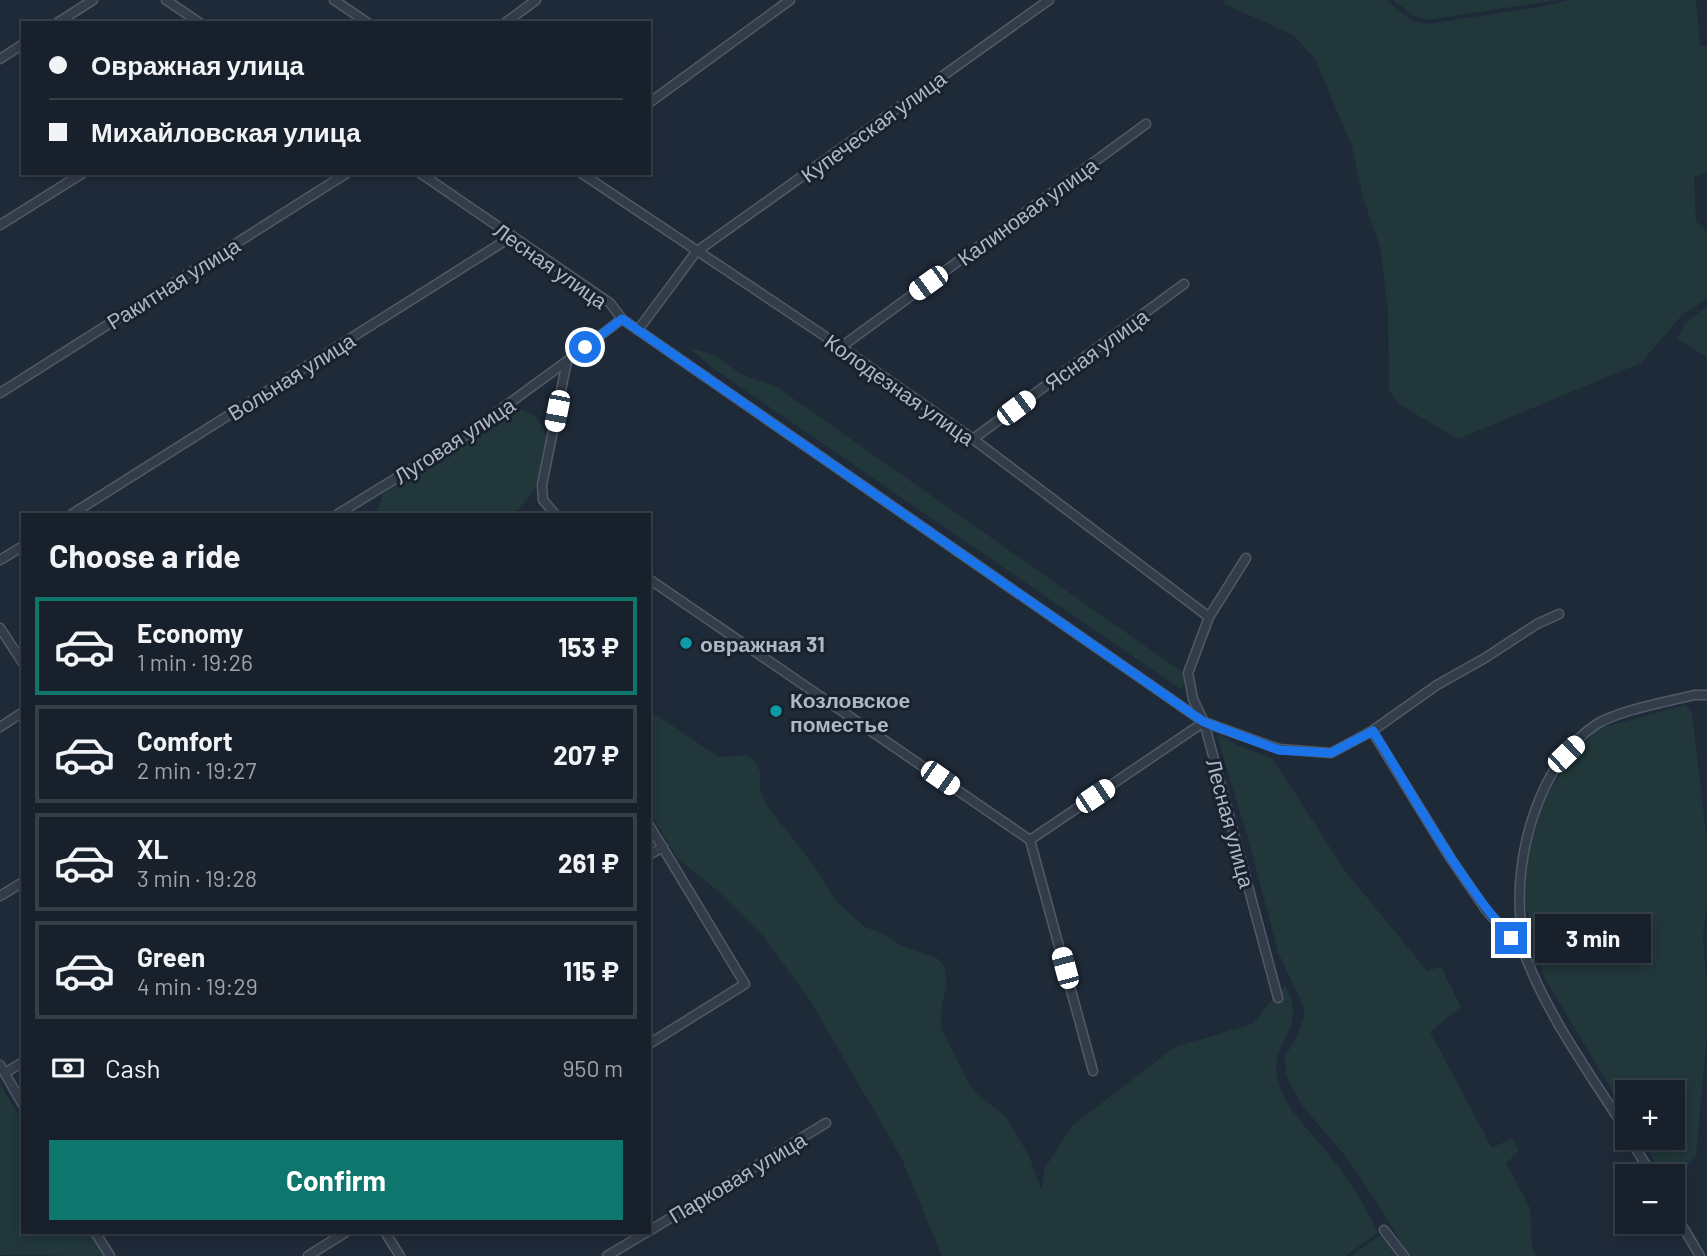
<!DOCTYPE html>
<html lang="en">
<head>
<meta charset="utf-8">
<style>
  :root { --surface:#17202b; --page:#202833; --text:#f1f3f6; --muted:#9ea3a9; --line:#363e47; --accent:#0f766e }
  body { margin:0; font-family:Barlow,sans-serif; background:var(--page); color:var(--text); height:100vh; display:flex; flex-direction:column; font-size:26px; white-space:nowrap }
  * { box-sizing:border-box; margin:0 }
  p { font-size:23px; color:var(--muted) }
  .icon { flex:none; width:38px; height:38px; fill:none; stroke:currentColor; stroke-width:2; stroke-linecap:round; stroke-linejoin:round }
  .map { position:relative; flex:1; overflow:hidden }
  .side { position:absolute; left:21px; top:513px; width:630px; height:721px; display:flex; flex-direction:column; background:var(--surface); border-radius:0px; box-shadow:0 4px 10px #0003,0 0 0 2px var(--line) }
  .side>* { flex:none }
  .hud { position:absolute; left:21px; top:21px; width:630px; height:154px; border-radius:0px; box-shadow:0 4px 10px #0003,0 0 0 2px var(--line); display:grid; align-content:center; height:154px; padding:0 28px; background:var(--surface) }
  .controls { position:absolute; left:1615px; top:1080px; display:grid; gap:14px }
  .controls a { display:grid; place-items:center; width:70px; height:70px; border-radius:0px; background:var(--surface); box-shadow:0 4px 10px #0003,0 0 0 2px var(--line); font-size:35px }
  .end { position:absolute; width:32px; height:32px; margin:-16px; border:9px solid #1a73e8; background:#fff; box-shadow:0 0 0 4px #fff }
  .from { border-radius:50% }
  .bubble { position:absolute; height:49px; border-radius:0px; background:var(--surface); box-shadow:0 4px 10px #0003,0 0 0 2px var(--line); font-size:23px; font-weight:700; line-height:49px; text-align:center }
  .car { position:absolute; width:21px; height:42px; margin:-21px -10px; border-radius:9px; box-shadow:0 0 5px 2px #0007; background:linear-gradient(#fff 24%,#345 0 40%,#fff 0 76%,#345 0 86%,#fff 0) }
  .hud b { display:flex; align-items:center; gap:24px; height:66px; font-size:26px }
  .hud b+b { border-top:2px solid var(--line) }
  .hud i { width:18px; height:18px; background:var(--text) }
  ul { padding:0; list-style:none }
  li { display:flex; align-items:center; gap:21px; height:98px; margin:0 14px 10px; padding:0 14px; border:4px solid var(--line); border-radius:0px }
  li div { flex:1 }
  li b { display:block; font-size:26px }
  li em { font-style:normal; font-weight:700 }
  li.current { border-color:var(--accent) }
  li>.icon { width:63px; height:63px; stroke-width:1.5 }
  h2 { padding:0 28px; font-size:32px; line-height:84px }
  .pay { display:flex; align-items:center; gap:18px; height:77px; padding:0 28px; font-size:26px }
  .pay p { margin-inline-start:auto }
  .cta { display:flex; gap:14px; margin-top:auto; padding:14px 28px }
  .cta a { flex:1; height:80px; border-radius:0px; background:var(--accent); color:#fff; font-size:28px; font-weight:700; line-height:80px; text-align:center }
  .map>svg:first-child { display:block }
</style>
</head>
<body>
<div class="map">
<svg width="1707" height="1256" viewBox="0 0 1707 1256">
  <rect width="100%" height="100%" fill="#1f2a39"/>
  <g fill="#21373a">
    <polygon points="1225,0 1386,0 1411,20 1427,24 1540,7 1569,0 1696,0 1700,45 1707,46 1707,172 1694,177 1696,221 1707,232 1707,298 1682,315 1641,363 1458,439 1399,404 1389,391 1388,312 1380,247 1363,198 1352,146 1315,59 1293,35 1224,4"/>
    <polygon points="1393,0 1557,0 1428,20 1414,16"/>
    <polygon points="1707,307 1707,362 1705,356 1677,338 1686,322"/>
    <polygon points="688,347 716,356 741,374 777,387 1182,672 1184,684 1182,690 717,371"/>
    <path d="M511 408C552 412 551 447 540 479 535 492 523 504 514 514H377L383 494 401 479 419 467 454 450 485 424Z"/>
    <polygon points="1685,705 1692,713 1707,842 1707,904 1703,937 1707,993 1706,1047 1696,1156 1673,1179 1673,1176 1664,1176 1640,1138 1673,1138 1673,1092 1628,1092 1627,1116 1544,977 1523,897 1529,853 1543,803 1569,758 1597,729"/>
    <path d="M649 710 719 757 746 755 756 762 760 772V788L765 803 815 867 836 901 865 927 881 933 902 946 937 958 944 966 947 987 942 1002 941 1028 968 1082 976 1093 1006 1117 1029 1156 1041 1189 1045 1168 1073 1125 1175 1047 1252 1024 1285 985C1310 1031 1267 1041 1278 1081 1284 1106 1307 1128 1323 1147 1344 1173 1365 1203 1378 1233L1345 1256H942L901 1157 808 997 762 935 717 890 677 858 649 811Z"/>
    <polygon points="1220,735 1239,746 1272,758 1346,872 1427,971 1441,967 1461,1007 1430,1032 1492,1148 1512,1138 1519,1151 1506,1163 1530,1208 1532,1248 1537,1256 1409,1256 1380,1207 1346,1157 1301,1104 1286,1075 1285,1056 1296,1039 1304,1017 1303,1005 1278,952 1249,842 1217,736"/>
    <polygon points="0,1084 23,1122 23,1232 89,1232 104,1256 0,1255"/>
    <polygon points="1387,1231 1400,1256 1351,1256"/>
  </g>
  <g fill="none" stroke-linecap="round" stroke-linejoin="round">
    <g stroke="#505a67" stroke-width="11">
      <g id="minor">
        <polyline points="166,0 200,23"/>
        <polyline points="334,0 368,23"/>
        <polyline points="57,23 93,0"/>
        <polyline points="505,23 536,0"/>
        <polyline points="0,59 23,44"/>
        <polyline points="649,103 790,0"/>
        <polyline points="420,173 610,303 622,319 1204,722 1279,749 1331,753 1372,731 1437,685 1485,658 1537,624 1559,614"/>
        <polyline points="581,173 841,347 973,439 1209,617"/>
        <polyline points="0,225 83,173"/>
        <polyline points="638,330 696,252 1049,0"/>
        <polyline points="841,347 1146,124"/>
        <polyline points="0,393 347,173"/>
        <polyline points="973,439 1184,284"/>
        <polyline points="72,514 511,237"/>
        <polyline points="338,514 463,437 567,361"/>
        <polyline points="555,514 543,500 542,485 567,361 622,319"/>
        <polyline points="1246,558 1209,617 1188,673 1193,699 1204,722 1278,998"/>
        <polyline points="0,560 23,546"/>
        <polyline points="649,579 1030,840 1204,722"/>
        <polyline points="0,628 23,663"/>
        <polyline points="0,727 23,712"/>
        <polyline points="1372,731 1451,859 1486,910 1524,952"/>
        <polyline points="649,825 745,984 649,1044"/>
        <polyline points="1030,840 1093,1071"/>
        <polyline points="649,855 663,847"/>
        <polyline points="0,896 23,882"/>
        <polyline points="0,1065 23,1105"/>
        <polyline points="5,1073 23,1062"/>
        <path d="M1628 1134C1592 1076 1549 1019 1525 955 1522 945 1522 933 1521 923 1513 858 1539 761 1597 724 1620 710 1667 702 1694 695H1707"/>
        <polyline points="1629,1138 1653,1176"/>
        <polyline points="1673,1210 1700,1256"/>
        <polyline points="1384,1230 1404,1256"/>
        <polyline points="649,1231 826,1123"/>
        <polyline points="95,1232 110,1256"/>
        <polyline points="385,1232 400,1256"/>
        <polyline points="308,1256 346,1232"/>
        <polyline points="607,1256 647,1232"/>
      </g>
    </g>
    <use href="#minor" stroke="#333c49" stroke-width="8"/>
  </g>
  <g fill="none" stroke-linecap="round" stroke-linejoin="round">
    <path stroke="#1a73e8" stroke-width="9" d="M585 347 622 319 1204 722 1279 750 1331 753 1373 731C1417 801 1456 876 1511 938"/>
  </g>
  <g fill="#0f9aa8" stroke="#18212d" stroke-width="2.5">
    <circle cx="686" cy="643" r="7"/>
    <circle cx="776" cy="711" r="7"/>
  </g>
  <g text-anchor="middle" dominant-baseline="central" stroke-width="6" stroke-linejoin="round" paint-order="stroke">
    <g font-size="21" fill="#adb7c6" stroke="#18212d">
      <text transform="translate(873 126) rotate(-36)">Купеческая улица</text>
      <text transform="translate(1027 211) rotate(-36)">Калиновая улица</text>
      <text transform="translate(551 265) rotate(35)">Лесная улица</text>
      <text transform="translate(173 283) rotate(-32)">Ракитная улица</text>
      <text transform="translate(1096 349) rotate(-36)">Ясная улица</text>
      <text transform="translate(291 376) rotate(-32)">Вольная улица</text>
      <text transform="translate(900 389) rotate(35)">Колодезная улица</text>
      <text transform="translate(454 440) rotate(-33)">Луговая улица</text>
      <text transform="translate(1231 823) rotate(75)">Лесная улица</text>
      <text transform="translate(737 1177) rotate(-31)">Парковая улица</text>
    </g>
    <g font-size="21" font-weight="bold" fill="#adb7c6" stroke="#18212d" text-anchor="start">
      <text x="700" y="643">овражная 31</text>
      <text x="790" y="699">Козловское<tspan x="790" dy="24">поместье</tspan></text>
    </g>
  </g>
</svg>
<div class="controls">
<a>+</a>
<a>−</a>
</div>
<i class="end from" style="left:585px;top:347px"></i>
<i class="end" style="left:1511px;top:938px"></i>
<div class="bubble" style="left:1535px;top:914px;width:116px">3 min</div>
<i class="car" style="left:928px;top:283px;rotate:234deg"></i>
<i class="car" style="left:1016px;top:408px;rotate:53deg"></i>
<i class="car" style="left:557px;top:411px;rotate:191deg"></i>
<i class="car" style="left:1566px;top:754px;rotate:46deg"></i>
<i class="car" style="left:940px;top:778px;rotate:125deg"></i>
<i class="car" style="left:1095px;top:796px;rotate:56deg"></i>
<i class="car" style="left:1065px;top:968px;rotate:345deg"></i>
<div class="hud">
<b><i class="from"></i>Овражная улица</b>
<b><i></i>Михайловская улица</b>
</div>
<section class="side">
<h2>Choose a ride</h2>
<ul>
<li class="current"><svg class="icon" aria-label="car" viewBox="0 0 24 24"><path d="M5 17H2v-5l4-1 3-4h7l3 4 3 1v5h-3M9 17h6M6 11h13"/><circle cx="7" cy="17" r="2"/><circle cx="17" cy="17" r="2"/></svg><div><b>Economy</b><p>1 min · 19:26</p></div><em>153 ₽</em></li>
<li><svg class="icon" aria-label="car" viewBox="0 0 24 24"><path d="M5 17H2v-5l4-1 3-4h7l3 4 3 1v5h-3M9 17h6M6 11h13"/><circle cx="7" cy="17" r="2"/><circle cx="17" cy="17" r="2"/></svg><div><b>Comfort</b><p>2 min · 19:27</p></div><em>207 ₽</em></li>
<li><svg class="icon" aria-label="car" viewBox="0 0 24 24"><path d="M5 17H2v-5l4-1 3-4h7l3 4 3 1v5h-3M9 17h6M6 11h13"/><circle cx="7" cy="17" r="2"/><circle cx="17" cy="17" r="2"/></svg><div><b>XL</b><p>3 min · 19:28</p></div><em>261 ₽</em></li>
<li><svg class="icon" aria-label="car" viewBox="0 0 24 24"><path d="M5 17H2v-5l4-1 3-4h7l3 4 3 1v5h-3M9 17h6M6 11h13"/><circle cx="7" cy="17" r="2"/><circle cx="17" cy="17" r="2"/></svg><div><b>Green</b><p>4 min · 19:29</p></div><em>115 ₽</em></li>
</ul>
<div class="pay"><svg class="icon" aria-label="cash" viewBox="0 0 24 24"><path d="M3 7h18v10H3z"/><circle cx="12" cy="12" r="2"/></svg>Cash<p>950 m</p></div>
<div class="cta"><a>Confirm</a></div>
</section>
</div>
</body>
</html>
